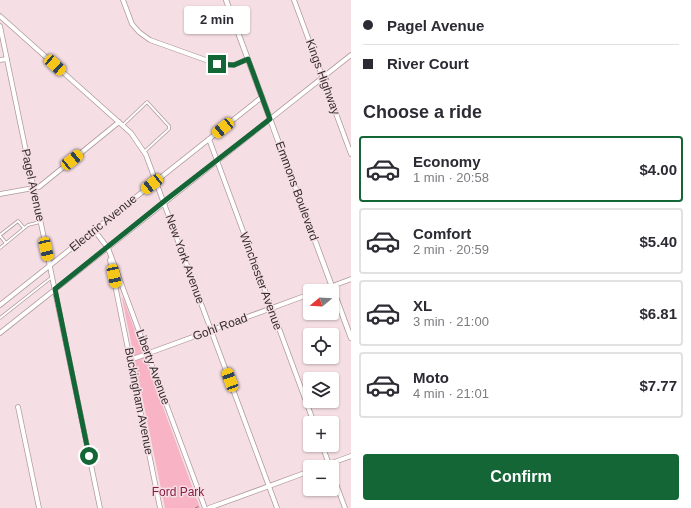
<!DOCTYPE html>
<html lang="en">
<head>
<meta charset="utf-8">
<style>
  :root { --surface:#fff; --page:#f2f2f3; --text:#2b2b33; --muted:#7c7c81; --line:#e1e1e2; --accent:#146637 }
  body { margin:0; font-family:Helvetica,sans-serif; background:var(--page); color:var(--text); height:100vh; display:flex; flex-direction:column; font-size:15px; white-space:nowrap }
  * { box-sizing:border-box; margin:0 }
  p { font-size:13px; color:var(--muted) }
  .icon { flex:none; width:22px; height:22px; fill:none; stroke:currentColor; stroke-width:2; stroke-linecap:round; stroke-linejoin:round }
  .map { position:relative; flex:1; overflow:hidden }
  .side { display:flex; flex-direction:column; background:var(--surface); width:340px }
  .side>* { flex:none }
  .banner { display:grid; align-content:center; height:88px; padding:0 12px; background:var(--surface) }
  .needle { width:26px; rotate:252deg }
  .controls { position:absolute; left:303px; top:284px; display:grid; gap:8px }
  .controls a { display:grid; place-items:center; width:36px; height:36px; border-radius:4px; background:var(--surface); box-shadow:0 1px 3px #0004; font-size:20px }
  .end { position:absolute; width:18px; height:18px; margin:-9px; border:5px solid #146637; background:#fff; box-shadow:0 0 0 2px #fff }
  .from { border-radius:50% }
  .bubble { position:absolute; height:28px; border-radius:4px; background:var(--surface); box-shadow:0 1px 3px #0004; font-size:13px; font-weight:700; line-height:28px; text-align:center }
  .car { position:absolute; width:12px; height:24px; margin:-12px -6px; border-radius:5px; box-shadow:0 0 3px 1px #0007; background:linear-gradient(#f5c518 24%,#345 0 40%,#f5c518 0 76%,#345 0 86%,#f5c518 0) }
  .banner b { display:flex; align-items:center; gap:14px; height:38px; font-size:15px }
  .banner b+b { border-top:1px solid var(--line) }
  .banner i { width:10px; height:10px; background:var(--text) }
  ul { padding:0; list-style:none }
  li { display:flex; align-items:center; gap:12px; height:66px; margin:0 8px 6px; padding:0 4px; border:2px solid var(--line); border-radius:4px }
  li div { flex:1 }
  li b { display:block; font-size:15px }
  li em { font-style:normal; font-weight:700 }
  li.current { border-color:var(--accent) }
  li>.icon { width:36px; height:36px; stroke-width:1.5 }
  h2 { padding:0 12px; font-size:18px; line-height:48px }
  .action { display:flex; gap:8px; margin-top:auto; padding:8px 12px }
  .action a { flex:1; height:46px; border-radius:4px; background:var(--accent); color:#fff; font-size:16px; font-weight:700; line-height:46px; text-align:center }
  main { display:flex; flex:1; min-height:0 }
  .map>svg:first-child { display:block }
</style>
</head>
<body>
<main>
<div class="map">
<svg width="351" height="508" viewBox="0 0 351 508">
  <rect width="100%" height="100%" fill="#f6dfe4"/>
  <polygon fill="#f8b3c4" points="122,298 123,298 200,508 165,508"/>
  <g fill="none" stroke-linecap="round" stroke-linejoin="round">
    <g stroke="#af999e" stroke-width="3.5">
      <g id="service">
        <polyline points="123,125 147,102 169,126 169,129 144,152"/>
        <polyline points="0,235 18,221 24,228"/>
        <polyline points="0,236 6,243"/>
        <polyline points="0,248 28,225 40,222"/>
        <polyline points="0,318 52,277"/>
      </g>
    </g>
    <g stroke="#af999e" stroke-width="5.5">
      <g id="minor">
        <polyline points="123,0 132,24 139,32 150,40 217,64 234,65 248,59"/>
        <polyline points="294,0 351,154"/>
        <polyline points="0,16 131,133 146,155 277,508"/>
        <polyline points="0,26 100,508"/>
        <polyline points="0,60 7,59"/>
        <polyline points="209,139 314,423"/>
        <polyline points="0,194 39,187 119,122"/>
        <polyline points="94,230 108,248 205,508"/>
        <polyline points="110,260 160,508"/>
        <polyline points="319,291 351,279"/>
        <polyline points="0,305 262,97"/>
        <polyline points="0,333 351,55"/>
        <polyline points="130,360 310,294"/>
        <polyline points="18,407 39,508"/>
        <polyline points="322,445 330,467"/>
        <polyline points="321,467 351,456"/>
        <polyline points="332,473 345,508"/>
        <polyline points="209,508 310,471"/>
      </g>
    </g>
    <g stroke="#af999e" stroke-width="6">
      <polyline id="tertiary" points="226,0 351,338"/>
    </g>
    <polyline stroke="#8d7e81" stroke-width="1" stroke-dasharray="4 2" stroke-linecap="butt" points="195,508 200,506"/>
    <use href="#service" stroke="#fff" stroke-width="2"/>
    <use href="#minor" stroke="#fff" stroke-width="4"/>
    <use href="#tertiary" stroke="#fff" stroke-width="4.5"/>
  </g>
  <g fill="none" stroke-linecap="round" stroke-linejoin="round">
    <polyline stroke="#146637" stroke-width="5" points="89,456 55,289 167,199 270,119 248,59 234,65 217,64"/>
  </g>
  <g text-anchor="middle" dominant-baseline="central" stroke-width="3" stroke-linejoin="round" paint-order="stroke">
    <g font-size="12" fill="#352c2e" stroke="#f6dfe4">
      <text transform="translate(323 77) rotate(70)">Kings Highway</text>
      <text transform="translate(33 185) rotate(78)">Pagel Avenue</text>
      <text transform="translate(297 191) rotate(70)">Emmons Boulevard</text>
      <text transform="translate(103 223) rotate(-39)">Electric Avenue</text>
      <text transform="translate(185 259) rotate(70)">New York Avenue</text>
      <text transform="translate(261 281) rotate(70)">Winchester Avenue</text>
      <text transform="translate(220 327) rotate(-20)">Gohl Road</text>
      <text transform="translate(153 367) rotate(70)">Liberty Avenue</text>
      <text transform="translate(139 401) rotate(79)">Buckingham Avenue</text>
    </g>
    <g font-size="12" fill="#871c46" stroke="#f6dfe4">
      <text x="178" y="492">Ford Park</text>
    </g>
  </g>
</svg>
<div class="controls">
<a><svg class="needle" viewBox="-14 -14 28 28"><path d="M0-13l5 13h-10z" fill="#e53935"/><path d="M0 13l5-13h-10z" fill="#7c7c81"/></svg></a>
<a><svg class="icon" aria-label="locate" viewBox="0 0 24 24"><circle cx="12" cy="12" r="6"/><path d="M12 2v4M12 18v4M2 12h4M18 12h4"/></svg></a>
<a><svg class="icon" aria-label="layers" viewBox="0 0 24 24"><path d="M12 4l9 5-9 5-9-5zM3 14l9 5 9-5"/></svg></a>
<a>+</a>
<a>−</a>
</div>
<i class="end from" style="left:89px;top:456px"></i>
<i class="end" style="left:217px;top:64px"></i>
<div class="bubble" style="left:184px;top:6px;width:66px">2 min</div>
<i class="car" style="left:55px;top:65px;rotate:132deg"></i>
<i class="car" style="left:223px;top:128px;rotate:231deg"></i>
<i class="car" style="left:72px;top:160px;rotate:51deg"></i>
<i class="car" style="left:152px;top:184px;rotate:232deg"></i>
<i class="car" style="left:46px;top:249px;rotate:167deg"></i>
<i class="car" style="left:114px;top:276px;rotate:168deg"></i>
<i class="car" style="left:230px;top:380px;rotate:340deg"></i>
</div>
<section class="side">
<div class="banner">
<b><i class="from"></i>Pagel Avenue</b>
<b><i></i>River Court</b>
</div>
<h2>Choose a ride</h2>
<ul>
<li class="current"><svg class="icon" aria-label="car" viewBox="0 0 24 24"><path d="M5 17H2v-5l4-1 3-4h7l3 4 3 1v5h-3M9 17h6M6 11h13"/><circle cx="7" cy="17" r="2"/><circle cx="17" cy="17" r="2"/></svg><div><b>Economy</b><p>1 min · 20:58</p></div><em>$4.00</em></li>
<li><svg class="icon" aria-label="car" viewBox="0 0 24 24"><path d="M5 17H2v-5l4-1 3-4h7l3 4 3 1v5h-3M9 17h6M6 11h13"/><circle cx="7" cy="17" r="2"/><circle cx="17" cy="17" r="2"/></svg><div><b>Comfort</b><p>2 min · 20:59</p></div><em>$5.40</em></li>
<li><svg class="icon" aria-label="car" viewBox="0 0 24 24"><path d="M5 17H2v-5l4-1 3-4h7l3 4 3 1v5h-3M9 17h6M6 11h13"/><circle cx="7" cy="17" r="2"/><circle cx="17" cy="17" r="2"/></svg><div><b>XL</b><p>3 min · 21:00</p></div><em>$6.81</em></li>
<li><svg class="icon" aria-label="car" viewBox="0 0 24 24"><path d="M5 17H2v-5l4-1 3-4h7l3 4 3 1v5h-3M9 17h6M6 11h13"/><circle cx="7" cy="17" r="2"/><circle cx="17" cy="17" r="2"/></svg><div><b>Moto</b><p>4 min · 21:01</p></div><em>$7.77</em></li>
</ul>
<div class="action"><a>Confirm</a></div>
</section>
</main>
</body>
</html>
